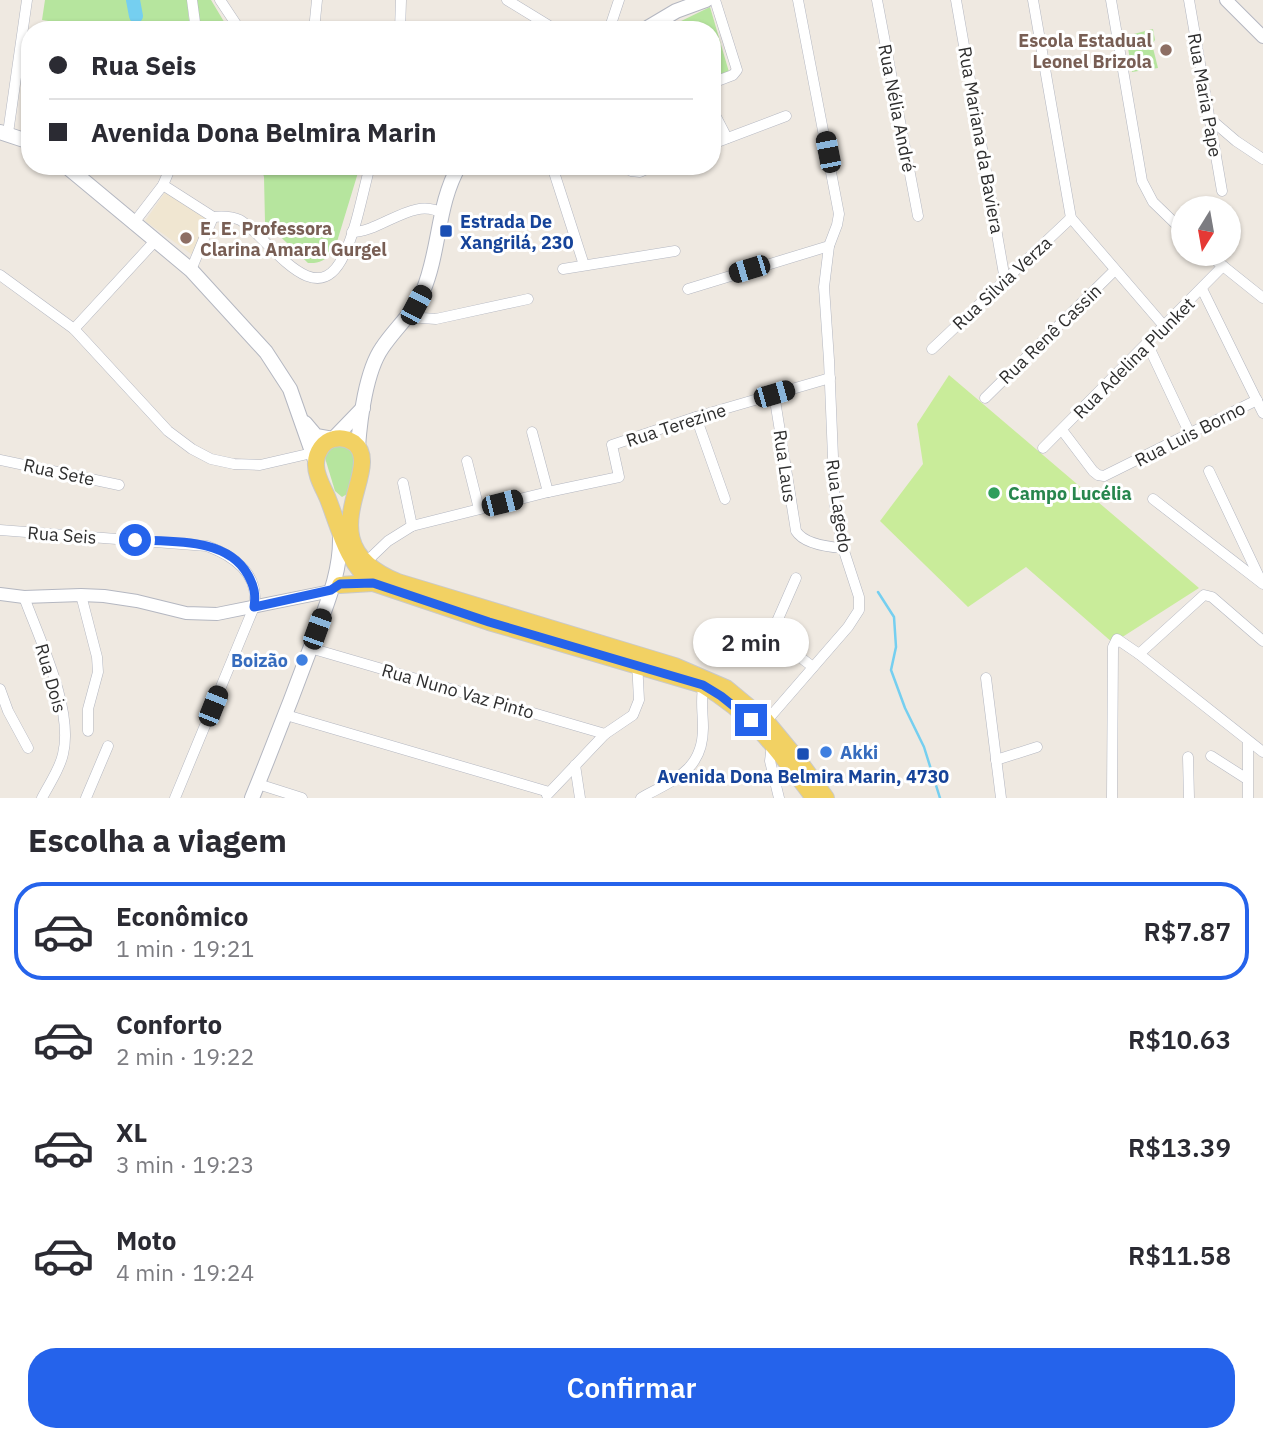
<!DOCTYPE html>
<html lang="pt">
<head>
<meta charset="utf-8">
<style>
  :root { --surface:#fff; --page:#f7f7f7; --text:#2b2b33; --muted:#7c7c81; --line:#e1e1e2; --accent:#2563eb }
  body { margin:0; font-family:"IBM Plex Sans",sans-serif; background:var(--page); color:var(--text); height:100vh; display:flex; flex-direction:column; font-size:26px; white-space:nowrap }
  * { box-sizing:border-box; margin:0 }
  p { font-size:23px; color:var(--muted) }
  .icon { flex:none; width:38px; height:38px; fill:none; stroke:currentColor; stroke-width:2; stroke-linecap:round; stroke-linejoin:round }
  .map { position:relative; height:798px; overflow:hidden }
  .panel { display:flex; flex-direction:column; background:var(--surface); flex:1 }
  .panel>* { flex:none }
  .hud { position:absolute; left:21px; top:21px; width:700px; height:154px; border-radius:28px; box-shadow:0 2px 5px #0004; display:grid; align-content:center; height:154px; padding:0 28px; background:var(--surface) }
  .needle { width:46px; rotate:191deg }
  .buttons { position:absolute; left:1171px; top:196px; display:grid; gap:14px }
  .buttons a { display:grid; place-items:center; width:70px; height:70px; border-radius:50%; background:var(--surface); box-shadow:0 2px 5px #0004; font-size:35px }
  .end { position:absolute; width:32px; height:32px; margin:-16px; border:9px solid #2563eb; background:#fff; box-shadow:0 0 0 4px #fff }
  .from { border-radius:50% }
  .bubble { position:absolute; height:49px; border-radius:24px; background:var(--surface); box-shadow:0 2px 5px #0004; font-size:23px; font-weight:600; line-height:49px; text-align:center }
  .car { position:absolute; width:21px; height:42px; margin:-21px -10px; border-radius:9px; box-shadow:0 0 5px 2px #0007; background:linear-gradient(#222 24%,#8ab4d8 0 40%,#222 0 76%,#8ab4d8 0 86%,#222 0) }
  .hud b { display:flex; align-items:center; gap:24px; height:66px; font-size:26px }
  .hud b+b { border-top:2px solid var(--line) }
  .hud i { width:18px; height:18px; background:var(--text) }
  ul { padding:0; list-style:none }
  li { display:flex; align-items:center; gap:21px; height:98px; margin:0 14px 10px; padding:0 14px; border:4px solid transparent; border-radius:28px }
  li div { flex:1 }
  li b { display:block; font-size:26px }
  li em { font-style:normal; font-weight:600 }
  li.on { border-color:var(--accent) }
  li>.icon { width:63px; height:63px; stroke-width:1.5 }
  h2 { padding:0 28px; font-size:32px; line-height:84px }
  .cta { display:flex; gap:14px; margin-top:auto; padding:14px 28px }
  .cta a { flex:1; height:80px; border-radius:28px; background:var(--accent); color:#fff; font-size:28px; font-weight:600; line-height:80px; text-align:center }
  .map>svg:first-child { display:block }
</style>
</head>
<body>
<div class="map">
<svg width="1263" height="798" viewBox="0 0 1263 798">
  <rect width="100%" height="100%" fill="#efe9e1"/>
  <polygon fill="#f0e6d1" points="166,191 212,218 194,256 145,221"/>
  <g fill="#b6e59e">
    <polygon points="45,0 187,0 190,30 92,30 92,28 42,20"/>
    <polygon points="194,0 211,0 229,30 196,30"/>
    <polygon points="710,7 729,72 712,76 712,30 680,30 677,23"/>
    <polygon points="1153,29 1155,40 1152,44 1158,68 1132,72 1126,36"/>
    <path d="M261 166H360L336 245C329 257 323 264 308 263L265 222 264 177Z"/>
    <polygon points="338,440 362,457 349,493 342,497 335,491 325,458 325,454"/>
  </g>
  <polygon fill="#c9ec9a" points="949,375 1199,588 1113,643 1026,567 968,607 880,521 923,464 917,424"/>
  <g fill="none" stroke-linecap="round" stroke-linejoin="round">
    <polyline stroke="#75cff0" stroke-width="2.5" points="878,592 894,617 896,647 891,670 905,708 924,747 940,798"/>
    <polyline stroke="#75cff0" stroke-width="14" points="133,0 136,16"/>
    <g stroke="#b4b7c1" stroke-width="11">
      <g id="minor">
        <polyline points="192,0 196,30"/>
        <polyline points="220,0 240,30"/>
        <polyline points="507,0 556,30"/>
        <polyline points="877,0 918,216"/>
        <polyline points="956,0 1005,280"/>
        <polyline points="1033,0 1071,218 1164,326"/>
        <polyline points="1111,0 1142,181 1153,202 1183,231"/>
        <polyline points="1189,0 1222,191"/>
        <polyline points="314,30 317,0"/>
        <polyline points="400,30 401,0"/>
        <polyline points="609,30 619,0"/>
        <polyline points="712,83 733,75 737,70 715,0"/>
        <polyline points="712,109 727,138"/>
        <polyline points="1208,117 1236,141 1263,159"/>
        <polyline points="8,133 27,0"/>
        <polyline points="712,144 786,116"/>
        <polyline points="552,166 584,265"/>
        <polyline points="628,166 631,171 640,172 654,166"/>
        <polyline points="163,185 213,217 191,270"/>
        <path d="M213 217C223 216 231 216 240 220 268 236 315 317 344 255 357 227 362 195 370 166"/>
        <polyline points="133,224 163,185 171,166"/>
        <path d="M352 232C382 232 414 195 443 214"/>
        <polyline points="1208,254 1263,298"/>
        <polyline points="563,269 675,251"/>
        <polyline points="0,275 74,329 168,431 192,449 211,459 234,464 260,465 312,453"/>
        <polyline points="688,289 829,246"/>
        <polyline points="1202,289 1263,413"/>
        <polyline points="408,317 436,319 528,299"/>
        <polyline points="74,329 155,241"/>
        <polyline points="1147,343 1189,432"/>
        <polyline points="932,349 1071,218"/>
        <path d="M774 394 796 531C804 544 828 547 843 548"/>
        <polyline points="985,398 1115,270"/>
        <polyline points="696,417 725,499"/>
        <polyline points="1062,430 1093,471 1098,475 1104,476 1257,400"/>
        <polyline points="532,432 548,492"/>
        <polyline points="1043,448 1223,266"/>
        <polyline points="0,460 119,485"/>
        <polyline points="467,461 479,509"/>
        <polyline points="1209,471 1261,581"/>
        <polyline points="403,483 412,526"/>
        <polyline points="1153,499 1263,584"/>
        <path d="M0 530 207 546C234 556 260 574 254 607L175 798"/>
        <polyline points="366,562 388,541 412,526 548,492 619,477 612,445 696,417 830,378"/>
        <polyline points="81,595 97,657 98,672 88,709 88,731"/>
        <path d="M24 597C39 638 74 710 63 754 60 769 49 784 42 798"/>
        <polyline points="755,625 771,635 813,667"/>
        <polyline points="771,635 796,578"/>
        <polyline points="310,648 605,734"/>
        <polyline points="1139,654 1204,595 1212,597 1263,641"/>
        <polyline points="986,678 1001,798"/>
        <polyline points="0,689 8,711 28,748"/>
        <polyline points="286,715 549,792"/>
        <polyline points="763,725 848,627 859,610 859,597 843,548 835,506 829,360 824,287 829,246 837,225 839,214 798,0"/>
        <polyline points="772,744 770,761 779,798"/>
        <polyline points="1211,756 1247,779"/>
        <polyline points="1188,757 1189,798"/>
        <polyline points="996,760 1037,747"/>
        <polyline points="575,765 580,798"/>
        <polyline points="258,784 302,798"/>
        <polyline points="547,795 605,734 633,715 639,700 637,661"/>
        <polyline points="86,798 108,746"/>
        <path d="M641 798C673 780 703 771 703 728 703 712 700 698 704 683"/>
        <polyline points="1112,798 1113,647 1117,639 1139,654 1263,752"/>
        <polyline points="1248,798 1248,741"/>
      </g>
    </g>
    <g stroke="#b4b7c1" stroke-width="14">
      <g id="tertiary">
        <polyline points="1226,0 1263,37"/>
        <polyline points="0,594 24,597 81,595 104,596 137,601 186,613 217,614 331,591"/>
      </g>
    </g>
    <g stroke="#b4b7c1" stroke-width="16">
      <g id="secondary">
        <polyline points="644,30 676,11 706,0"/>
        <polyline points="0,132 30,142"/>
        <polyline points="66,166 191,270 266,352 290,389 316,463"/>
        <polyline points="305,423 316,436 333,439 363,408"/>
        <path d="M358 447C360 419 366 371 382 348 395 328 414 313 423 291 440 251 437 204 459 166"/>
        <path d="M252 798C274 744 295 690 315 636 327 603 341 572 340 536"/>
      </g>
    </g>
    <g stroke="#c9c9c9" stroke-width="18">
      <g id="primary">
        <polyline points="340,585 373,583"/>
        <path d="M814 798C779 752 754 715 703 685L489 622 373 583C347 564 339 527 328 499 324 489 315 475 316 463 316 453 323 441 334 439 341 437 348 439 354 443 387 469 301 543 398 582L675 666 726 688 766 721 799 761 826 798"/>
      </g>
    </g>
    <use href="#minor" stroke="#fff" stroke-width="10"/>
    <use href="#tertiary" stroke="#fff" stroke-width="12"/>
    <use href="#secondary" stroke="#fff" stroke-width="14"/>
    <use href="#primary" stroke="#f2d163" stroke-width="16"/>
  </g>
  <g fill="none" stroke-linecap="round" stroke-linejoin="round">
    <path stroke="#2563eb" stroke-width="9" d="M135 540C171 542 227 537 248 575 254 586 256 594 254 607L331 590 340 584 373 583 489 622 703 685 721 696 751 720"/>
  </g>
  <g fill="#8d6e63" stroke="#fff" stroke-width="2.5">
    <circle cx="1166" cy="50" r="7"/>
    <circle cx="186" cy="238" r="7"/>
  </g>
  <g fill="#1a4fb4" stroke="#fff" stroke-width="2.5">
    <rect x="439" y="224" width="14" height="14" rx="3.5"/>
    <rect x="796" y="747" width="14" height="14" rx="3.5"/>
  </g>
  <circle fill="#2e9e5b" stroke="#fff" stroke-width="2.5" cx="994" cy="493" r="7"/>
  <g fill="#3f7fe0" stroke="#fff" stroke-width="2.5">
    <circle cx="302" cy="660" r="7"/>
    <circle cx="826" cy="752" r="7"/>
  </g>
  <g text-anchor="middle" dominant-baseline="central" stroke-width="6" stroke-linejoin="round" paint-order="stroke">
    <g font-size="18" font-weight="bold" fill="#785e54" stroke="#fff" text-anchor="end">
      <text x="1152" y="40">Escola Estadual<tspan x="1152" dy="21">Leonel Brizola</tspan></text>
      <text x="200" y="228" text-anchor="start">E. E. Professora<tspan x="200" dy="21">Clarina Amaral Gurgel</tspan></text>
    </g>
    <g font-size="18" fill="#2e2e2e" stroke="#fff">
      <text transform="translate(1205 95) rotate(80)">Rua Maria Pape</text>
      <text transform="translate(897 108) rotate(79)">Rua Nélia André</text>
      <text transform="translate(981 140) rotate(80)">Rua Mariana da Baviera</text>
      <text transform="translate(1002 283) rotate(-43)">Rua Silvia Verza</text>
      <text transform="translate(1050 334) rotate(-44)">Rua Renê Cassin</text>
      <text transform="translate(1134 358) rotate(-45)">Rua Adelina Plunket</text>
      <text transform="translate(676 425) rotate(-18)">Rua Terezine</text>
      <text transform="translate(1190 434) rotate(-27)">Rua Luis Borno</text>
      <text transform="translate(785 466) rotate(82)">Rua Laus</text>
      <text transform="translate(59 472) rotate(12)">Rua Sete</text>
      <text transform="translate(839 506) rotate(82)">Rua Lagedo</text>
      <text transform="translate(62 535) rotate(4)">Rua Seis</text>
      <text transform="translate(51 678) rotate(74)">Rua Dois</text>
      <text transform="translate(458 691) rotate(16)">Rua Nuno Vaz Pinto</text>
    </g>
    <g font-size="18" font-weight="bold" fill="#164399" stroke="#fff" text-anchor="start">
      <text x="460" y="221">Estrada De<tspan x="460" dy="21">Xangrilá, 230</tspan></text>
      <text x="803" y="776" text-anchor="middle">Avenida Dona Belmira Marin, 4730</text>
    </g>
    <g font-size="18" font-weight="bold" fill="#27864d" stroke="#fff" text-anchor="start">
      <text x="1008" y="493">Campo Lucélia</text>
    </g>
    <g font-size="18" font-weight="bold" fill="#366cbe" stroke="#fff" text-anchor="end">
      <text x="288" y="660">Boizão</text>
      <text x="840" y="752" text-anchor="start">Akki</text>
    </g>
  </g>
</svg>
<div class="buttons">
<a><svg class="needle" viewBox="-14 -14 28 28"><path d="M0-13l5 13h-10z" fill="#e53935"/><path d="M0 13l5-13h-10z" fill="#7c7c81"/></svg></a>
</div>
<i class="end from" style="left:135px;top:540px"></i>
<i class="end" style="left:751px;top:720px"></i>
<div class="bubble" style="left:693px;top:618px;width:116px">2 min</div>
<i class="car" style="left:828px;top:152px;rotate:349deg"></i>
<i class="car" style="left:749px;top:269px;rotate:253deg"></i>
<i class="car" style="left:416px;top:305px;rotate:28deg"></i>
<i class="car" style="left:774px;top:394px;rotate:74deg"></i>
<i class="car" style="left:502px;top:503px;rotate:76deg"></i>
<i class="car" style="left:317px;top:629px;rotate:20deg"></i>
<i class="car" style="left:213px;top:706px;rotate:22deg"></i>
<div class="hud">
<b><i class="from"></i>Rua Seis</b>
<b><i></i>Avenida Dona Belmira Marin</b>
</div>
</div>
<section class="panel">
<h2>Escolha a viagem</h2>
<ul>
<li class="on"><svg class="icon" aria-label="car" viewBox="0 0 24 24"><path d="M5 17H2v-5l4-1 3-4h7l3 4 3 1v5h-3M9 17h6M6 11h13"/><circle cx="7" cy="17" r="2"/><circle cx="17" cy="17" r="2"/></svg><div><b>Econômico</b><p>1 min · 19:21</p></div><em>R$7.87</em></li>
<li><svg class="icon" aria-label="car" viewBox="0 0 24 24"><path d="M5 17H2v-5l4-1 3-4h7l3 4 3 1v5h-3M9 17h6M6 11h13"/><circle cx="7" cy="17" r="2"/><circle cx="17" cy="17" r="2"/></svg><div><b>Conforto</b><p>2 min · 19:22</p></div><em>R$10.63</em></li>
<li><svg class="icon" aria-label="car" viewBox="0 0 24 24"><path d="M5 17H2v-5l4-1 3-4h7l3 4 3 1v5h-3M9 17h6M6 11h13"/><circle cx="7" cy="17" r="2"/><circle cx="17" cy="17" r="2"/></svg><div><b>XL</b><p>3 min · 19:23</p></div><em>R$13.39</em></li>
<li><svg class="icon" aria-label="car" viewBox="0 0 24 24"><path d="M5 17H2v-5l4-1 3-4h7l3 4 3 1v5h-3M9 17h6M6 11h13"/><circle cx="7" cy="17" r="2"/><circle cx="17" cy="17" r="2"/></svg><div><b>Moto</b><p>4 min · 19:24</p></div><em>R$11.58</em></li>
</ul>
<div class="cta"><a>Confirmar</a></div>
</section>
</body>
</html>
